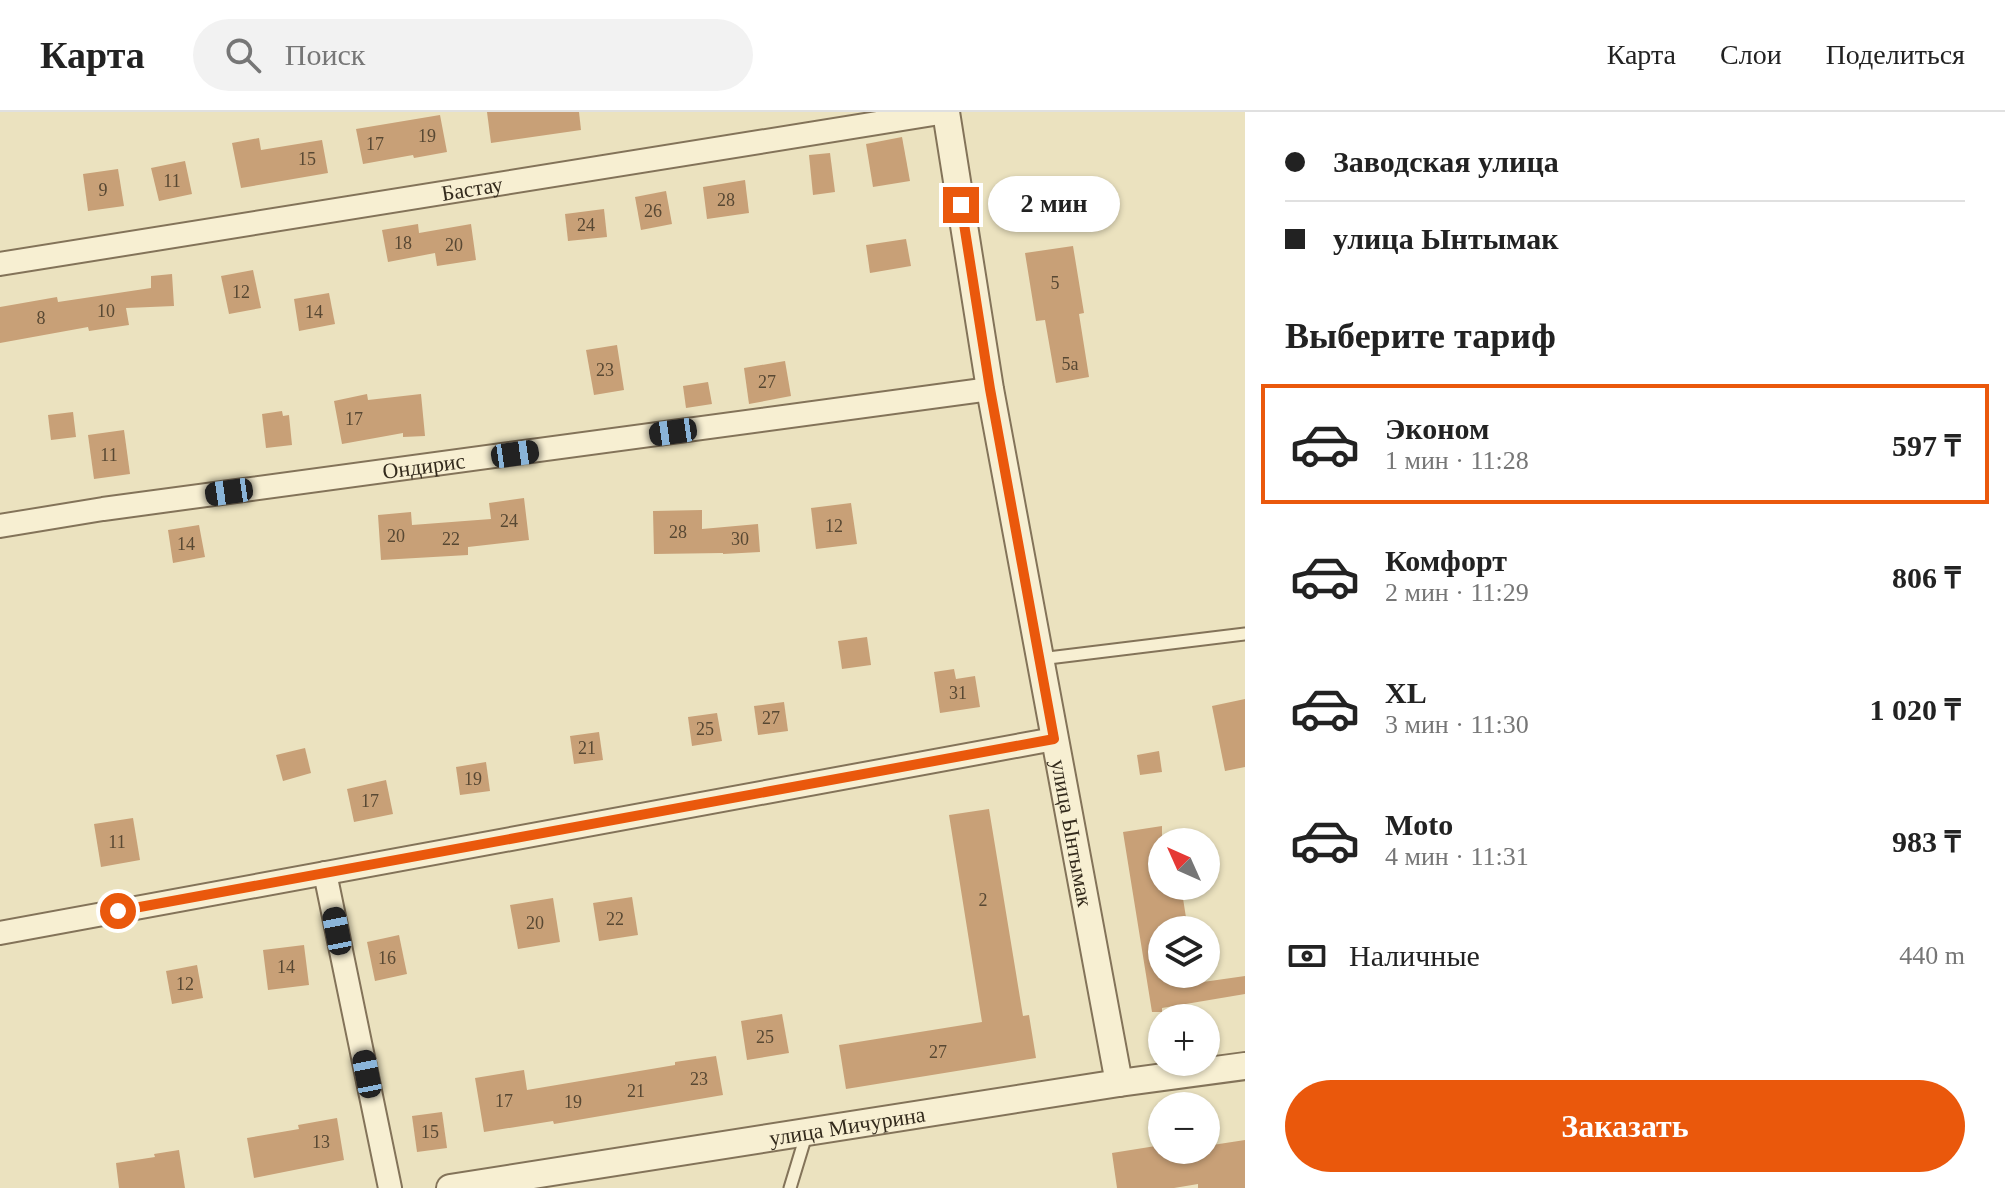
<!DOCTYPE html>
<html lang="ru">
<head>
<meta charset="utf-8">
<style>
  :root { --surface:#fff; --page:#f2f2f2; --text:#222; --muted:#767676; --line:#e0e0e0; --accent:#ea580c }
  body { margin:0; font-family:Georgia,serif; background:var(--page); color:var(--text); height:100vh; display:flex; flex-direction:column; font-size:30px; white-space:nowrap }
  * { box-sizing:border-box; margin:0 }
  p { font-size:26px; color:var(--muted) }
  .icon { flex:none; width:44px; height:44px; fill:none; stroke:currentColor; stroke-width:2; stroke-linecap:round; stroke-linejoin:round }
  .map { position:relative; flex:1; overflow:hidden }
  .drawer { display:flex; flex-direction:column; background:var(--surface); width:760px }
  .drawer>* { flex:none }
  .top-card { display:grid; align-content:center; height:176px; padding:0 40px; background:var(--surface) }
  .needle { width:52px; rotate:315deg }
  .fabs { position:absolute; left:1148px; top:716px; display:grid; gap:16px }
  .fabs a { display:grid; place-items:center; width:72px; height:72px; border-radius:50%; background:var(--surface); box-shadow:0 2px 6px #0004; font-size:40px }
  .end { position:absolute; width:36px; height:36px; margin:-18px; border:10px solid #ea580c; background:#fff; box-shadow:0 0 0 4px #fff }
  .from { border-radius:50% }
  .bubble { position:absolute; height:56px; border-radius:28px; background:var(--surface); box-shadow:0 2px 6px #0004; font-size:26px; font-weight:800; line-height:56px; text-align:center }
  .car { position:absolute; width:24px; height:48px; margin:-24px -12px; border-radius:10px; box-shadow:0 0 6px 2px #0007; background:linear-gradient(#222 24%,#8ab4d8 0 40%,#222 0 76%,#8ab4d8 0 86%,#222 0) }
  .top-card b { display:flex; align-items:center; gap:28px; height:76px; font-size:30px }
  .top-card b+b { border-top:2px solid var(--line) }
  .top-card i { width:20px; height:20px; background:var(--text) }
  ul { padding:0; list-style:none }
  li { display:flex; align-items:center; gap:24px; height:120px; margin:0 16px 12px; padding:0 24px; border:4px solid transparent; border-radius:0px }
  li div { flex:1 }
  li b { display:block; font-size:30px }
  li em { font-style:normal; font-weight:800 }
  li.current { border-color:var(--accent) }
  li>.icon { width:72px; height:72px; stroke-width:1.5 }
  h2 { padding:0 40px; font-size:36px; line-height:96px }
  .pay { display:flex; align-items:center; gap:20px; height:88px; padding:0 40px; font-size:30px }
  .pay p { margin-inline-start:auto }
  .action { display:flex; gap:16px; margin-top:auto; padding:16px 40px }
  .action a { flex:1; height:92px; border-radius:48px; background:var(--accent); color:#fff; font-size:32px; font-weight:800; line-height:92px; text-align:center }
  header { display:flex; align-items:center; gap:48px; box-sizing:border-box; height:112px; padding:0 40px; background:var(--surface); border-bottom:2px solid var(--line) }
  header strong { font-size:38px }
  nav { display:flex; gap:44px; margin-inline-start:auto; font-size:28px }
  .search { width:560px; height:72px; background:var(--page); display:flex; align-items:center; gap:20px; box-sizing:border-box; padding:0 28px; border-radius:44px; color:var(--muted); font-size:30px }
  main { display:flex; flex:1; min-height:0 }
  .map>svg:first-child { display:block }
</style>
</head>
<body>
<header>
<strong>Карта</strong>
<div class="search"><svg class="icon" aria-label="search" viewBox="0 0 24 24"><circle cx="10" cy="10" r="6"/><path d="M15 15l6 6"/></svg>Поиск</div>
<nav><a>Карта</a><a>Слои</a><a>Поделиться</a></nav>
</header>
<main>
<div class="map">
<svg width="1245" height="1076" viewBox="0 0 1245 1076">
  <rect width="100%" height="100%" fill="#ebe2bf"/>
  <g fill="#c8a077">
    <polygon points="487,0 579,0 581,18 491,31"/>
    <polygon points="440,3 447,40 414,46 413,43 363,52 356,17"/>
    <polygon points="902,25 910,69 873,75 866,32"/>
    <polygon points="259,26 261,38 322,28 328,61 241,76 232,31"/>
    <polygon points="830,41 835,80 813,83 809,43"/>
    <polygon points="185,49 192,82 159,89 151,56"/>
    <polygon points="118,57 124,94 88,99 83,62"/>
    <polygon points="745,68 749,101 707,107 703,75"/>
    <polygon points="666,79 672,112 641,118 635,85"/>
    <polygon points="604,97 607,125 568,129 565,102"/>
    <polygon points="418,112 419,121 471,112 476,148 437,154 435,141 388,150 382,118"/>
    <polygon points="906,127 911,154 870,161 866,133"/>
    <polygon points="1073,134 1084,201 1079,202 1089,265 1056,271 1045,208 1036,209 1025,141"/>
    <polygon points="253,158 261,196 229,202 221,164"/>
    <polygon points="172,162 174,194 126,196 129,213 89,219 88,215 0,231 0,195 57,185 58,190 151,176 151,164"/>
    <polygon points="329,181 335,212 299,219 294,187"/>
    <polygon points="617,233 624,278 594,283 586,238"/>
    <polygon points="785,249 791,284 749,292 744,256"/>
    <polygon points="708,270 712,292 686,296 683,274"/>
    <polygon points="367,282 368,288 421,282 425,324 403,325 403,321 342,332 334,289"/>
    <polygon points="282,299 283,304 289,303 292,333 266,336 262,302"/>
    <polygon points="73,300 76,325 51,328 48,303"/>
    <polygon points="124,318 130,362 94,367 88,323"/>
    <polygon points="524,386 529,428 468,435 468,443 381,448 378,403 411,400 412,413 491,407 489,391"/>
    <polygon points="851,391 857,432 816,437 811,396"/>
    <polygon points="702,398 702,417 758,412 760,440 723,442 723,441 654,442 653,399"/>
    <polygon points="199,413 205,445 173,451 168,418"/>
    <polygon points="867,525 871,553 842,557 838,529"/>
    <polygon points="954,557 956,567 975,564 980,595 940,601 934,560"/>
    <polygon points="1245,587 1245,655 1225,659 1212,594"/>
    <polygon points="784,590 788,619 758,623 754,594"/>
    <polygon points="717,601 722,629 692,634 688,605"/>
    <polygon points="599,620 603,648 574,652 570,624"/>
    <polygon points="305,636 311,661 283,669 276,643"/>
    <polygon points="1159,639 1162,660 1140,663 1137,643"/>
    <polygon points="486,650 490,679 460,683 456,655"/>
    <polygon points="386,668 393,702 354,710 347,677"/>
    <polygon points="989,697 1023,904 1029,903 1036,946 846,977 839,933 982,910 949,703"/>
    <polygon points="133,706 140,748 101,755 94,712"/>
    <polygon points="1162,714 1162,774 1181,774 1188,818 1162,818 1162,862 1195,862 1196,871 1245,864 1245,882 1162,896 1162,900 1152,900 1123,720"/>
    <polygon points="632,785 638,823 599,829 593,791"/>
    <polygon points="553,786 560,830 518,837 510,793"/>
    <polygon points="399,823 407,862 375,869 367,830"/>
    <polygon points="304,833 309,873 268,878 263,838"/>
    <polygon points="197,853 203,886 172,892 166,859"/>
    <polygon points="782,902 789,941 747,948 741,909"/>
    <polygon points="716,944 723,983 554,1012 553,1009 484,1020 475,966 524,958 527,978 675,953 675,950"/>
    <polygon points="442,1000 447,1036 417,1040 412,1004"/>
    <polygon points="337,1006 344,1048 254,1066 247,1026 299,1017 298,1013"/>
    <polygon points="1245,1028 1245,1076 1198,1076 1198,1072 1174,1076 1117,1076 1112,1041 1162,1033 1162,1038 1206,1038 1206,1034"/>
    <polygon points="179,1038 185,1076 119,1076 116,1051 155,1045 154,1042"/>
  </g>
  <g fill="none" stroke-linecap="round" stroke-linejoin="round">
    <g stroke="#837359" stroke-width="15">
      <g id="service">
        <polyline points="1040,547 1245,522"/>
        <polyline points="790,1076 807,1020"/>
      </g>
    </g>
    <g stroke="#837359" stroke-width="26">
      <g id="minor">
        <path id="s1" d="M0 152 946 0"/>
        <path id="s2" d="M0 414 103 397 990 277"/>
        <polyline points="325,761 390,1076"/>
        <polyline points="0,821 1054,627"/>
      </g>
    </g>
    <g stroke="#837359" stroke-width="30">
      <g id="tertiary">
        <path id="s3" d="M946 0 990 277 1119 971"/>
        <path id="s4" d="M450 1076 1119 971 1245 954"/>
      </g>
    </g>
    <use href="#service" stroke="#f7efd2" stroke-width="11"/>
    <use href="#minor" stroke="#f7efd2" stroke-width="22"/>
    <use href="#tertiary" stroke="#f7efd2" stroke-width="26"/>
  </g>
  <g fill="none" stroke-linecap="round" stroke-linejoin="round">
    <polyline stroke="#ea580c" stroke-width="10" points="118,799 1054,627 990,277 961,93"/>
  </g>
  <g text-anchor="middle" dominant-baseline="central" stroke-width="7" stroke-linejoin="round" paint-order="stroke">
    <g font-size="18" fill="#584833">
      <text x="427" y="24">19</text>
      <text x="375" y="32">17</text>
      <text x="307" y="47">15</text>
      <text x="172" y="69">11</text>
      <text x="103" y="78">9</text>
      <text x="726" y="88">28</text>
      <text x="653" y="99">26</text>
      <text x="586" y="113">24</text>
      <text x="403" y="131">18</text>
      <text x="454" y="133">20</text>
      <text x="1055" y="171">5</text>
      <text x="241" y="180">12</text>
      <text x="106" y="199">10</text>
      <text x="314" y="200">14</text>
      <text x="41" y="206">8</text>
      <text x="1070" y="252">5а</text>
      <text x="605" y="258">23</text>
      <text x="767" y="270">27</text>
      <text x="354" y="307">17</text>
      <text x="109" y="343">11</text>
      <text x="509" y="409">24</text>
      <text x="834" y="414">12</text>
      <text x="678" y="420">28</text>
      <text x="396" y="424">20</text>
      <text x="451" y="427">22</text>
      <text x="740" y="427">30</text>
      <text x="186" y="432">14</text>
      <text x="958" y="581">31</text>
      <text x="771" y="606">27</text>
      <text x="705" y="617">25</text>
      <text x="587" y="636">21</text>
      <text x="473" y="667">19</text>
      <text x="370" y="689">17</text>
      <text x="117" y="730">11</text>
      <text x="983" y="788">2</text>
      <text x="615" y="807">22</text>
      <text x="535" y="811">20</text>
      <text x="387" y="846">16</text>
      <text x="286" y="855">14</text>
      <text x="185" y="872">12</text>
      <text x="765" y="925">25</text>
      <text x="938" y="940">27</text>
      <text x="699" y="967">23</text>
      <text x="636" y="979">21</text>
      <text x="504" y="989">17</text>
      <text x="573" y="990">19</text>
      <text x="430" y="1020">15</text>
      <text x="321" y="1030">13</text>
    </g>
    <g font-size="22" fill="#332a1c" stroke="#f3eccf">
      <text stroke="none"><textPath href="#s1" startOffset="478">Бастау</textPath></text>
      <text stroke="none"><textPath href="#s2" startOffset="428">Ондирис</textPath></text>
      <text stroke="none"><textPath href="#s3" startOffset="732">улица Ынтымак</textPath></text>
      <text stroke="none"><textPath href="#s4" startOffset="402">улица Мичурина</textPath></text>
    </g>
  </g>
</svg>
<div class="fabs">
<a><svg class="needle" viewBox="-14 -14 28 28"><path d="M0-13l5 13h-10z" fill="#e53935"/><path d="M0 13l5-13h-10z" fill="#767676"/></svg></a>
<a><svg class="icon" aria-label="layers" viewBox="0 0 24 24"><path d="M12 4l9 5-9 5-9-5zM3 14l9 5 9-5"/></svg></a>
<a>+</a>
<a>−</a>
</div>
<i class="end from" style="left:118px;top:799px"></i>
<i class="end" style="left:961px;top:93px"></i>
<div class="bubble" style="left:988px;top:64px;width:132px">2 мин</div>
<i class="car" style="left:673px;top:320px;rotate:262deg"></i>
<i class="car" style="left:515px;top:342px;rotate:82deg"></i>
<i class="car" style="left:229px;top:380px;rotate:262deg"></i>
<i class="car" style="left:337px;top:819px;rotate:349deg"></i>
<i class="car" style="left:367px;top:962px;rotate:349deg"></i>
</div>
<section class="drawer">
<div class="top-card">
<b><i class="from"></i>Заводская улица</b>
<b><i></i>улица Ынтымак</b>
</div>
<h2>Выберите тариф</h2>
<ul>
<li class="current"><svg class="icon" aria-label="car" viewBox="0 0 24 24"><path d="M5 17H2v-5l4-1 3-4h7l3 4 3 1v5h-3M9 17h6M6 11h13"/><circle cx="7" cy="17" r="2"/><circle cx="17" cy="17" r="2"/></svg><div><b>Эконом</b><p>1 мин · 11:28</p></div><em>597 ₸</em></li>
<li><svg class="icon" aria-label="car" viewBox="0 0 24 24"><path d="M5 17H2v-5l4-1 3-4h7l3 4 3 1v5h-3M9 17h6M6 11h13"/><circle cx="7" cy="17" r="2"/><circle cx="17" cy="17" r="2"/></svg><div><b>Комфорт</b><p>2 мин · 11:29</p></div><em>806 ₸</em></li>
<li><svg class="icon" aria-label="car" viewBox="0 0 24 24"><path d="M5 17H2v-5l4-1 3-4h7l3 4 3 1v5h-3M9 17h6M6 11h13"/><circle cx="7" cy="17" r="2"/><circle cx="17" cy="17" r="2"/></svg><div><b>XL</b><p>3 мин · 11:30</p></div><em>1 020 ₸</em></li>
<li><svg class="icon" aria-label="car" viewBox="0 0 24 24"><path d="M5 17H2v-5l4-1 3-4h7l3 4 3 1v5h-3M9 17h6M6 11h13"/><circle cx="7" cy="17" r="2"/><circle cx="17" cy="17" r="2"/></svg><div><b>Moto</b><p>4 мин · 11:31</p></div><em>983 ₸</em></li>
</ul>
<div class="pay"><svg class="icon" aria-label="cash" viewBox="0 0 24 24"><path d="M3 7h18v10H3z"/><circle cx="12" cy="12" r="2"/></svg>Наличные<p>440 m</p></div>
<div class="action"><a>Заказать</a></div>
</section>
</main>
</body>
</html>
